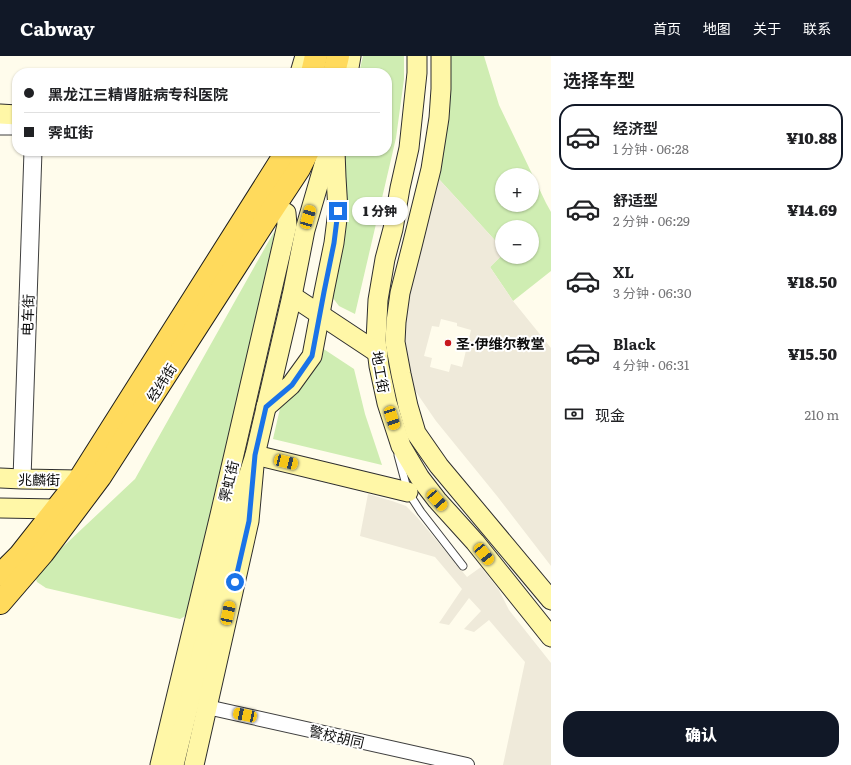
<!DOCTYPE html>
<html lang="zh">
<head>
<meta charset="utf-8">
<style>
  :root { --surface:#fff; --page:#f6f6f6; --text:#202124; --muted:#757577; --line:#e0e0e0; --accent:#111827 }
  body { margin:0; font-family:Literata,"Noto Sans SC",serif; background:var(--page); color:var(--text); height:100vh; display:flex; flex-direction:column; font-size:15px; white-space:nowrap }
  * { box-sizing:border-box; margin:0 }
  p { font-size:13px; color:var(--muted) }
  .icon { flex:none; width:22px; height:22px; fill:none; stroke:currentColor; stroke-width:2; stroke-linecap:round; stroke-linejoin:round }
  .map { position:relative; flex:1; overflow:hidden }
  .sheet { display:flex; flex-direction:column; background:var(--surface); width:300px }
  .sheet>* { flex:none }
  .top-card { position:absolute; left:12px; top:12px; width:380px; height:88px; border-radius:16px; box-shadow:0 1px 3px #0004; display:grid; align-content:center; height:88px; padding:0 12px; background:var(--surface) }
  .fabs { position:absolute; left:495px; top:112px; display:grid; gap:8px }
  .fabs a { display:grid; place-items:center; width:44px; height:44px; border-radius:50%; background:var(--surface); box-shadow:0 1px 3px #0004; font-size:20px }
  .end { position:absolute; width:18px; height:18px; margin:-9px; border:5px solid #1a73e8; background:#fff; box-shadow:0 0 0 2px #fff }
  .from { border-radius:50% }
  .bubble { position:absolute; height:28px; border-radius:14px; background:var(--surface); box-shadow:0 1px 3px #0004; font-size:13px; font-weight:800; line-height:28px; text-align:center }
  .car { position:absolute; width:12px; height:24px; margin:-12px -6px; border-radius:5px; box-shadow:0 0 3px 1px #0007; background:linear-gradient(#f5c518 24%,#345 0 40%,#f5c518 0 76%,#345 0 86%,#f5c518 0) }
  .top-card b { display:flex; align-items:center; gap:14px; height:38px; font-size:15px }
  .top-card b+b { border-top:1px solid var(--line) }
  .top-card i { width:10px; height:10px; background:var(--text) }
  ul { padding:0; list-style:none }
  li { display:flex; align-items:center; gap:12px; height:66px; margin:0 8px 6px; padding:0 4px; border:2px solid transparent; border-radius:16px }
  li div { flex:1 }
  li b { display:block; font-size:15px }
  li em { font-style:normal; font-weight:800 }
  li.current { border-color:var(--accent) }
  li>.icon { width:36px; height:36px; stroke-width:1.5 }
  h2 { padding:0 12px; font-size:18px; line-height:48px }
  .pay { display:flex; align-items:center; gap:10px; height:44px; padding:0 12px; font-size:15px }
  .pay p { margin-inline-start:auto }
  .cta { display:flex; gap:8px; margin-top:auto; padding:8px 12px }
  .cta a { flex:1; height:46px; border-radius:16px; background:var(--accent); color:#fff; font-size:16px; font-weight:800; line-height:46px; text-align:center }
  header { display:flex; align-items:center; gap:24px; box-sizing:border-box; height:56px; padding:0 20px; background:var(--accent); color:#fff }
  header strong { font-size:19px }
  nav { display:flex; gap:22px; margin-inline-start:auto; font-size:14px }
  main { display:flex; flex:1; min-height:0 }
  .map>svg:first-child { display:block }
</style>
</head>
<body>
<header>
<strong>Cabway</strong>
<nav><a>首页</a><a>地图</a><a>关于</a><a>联系</a></nav>
</header>
<main>
<div class="map">
<svg width="551" height="709" viewBox="0 0 551 709">
  <rect width="100%" height="100%" fill="#fffcec"/>
  <g fill="#cfedb2" fill-rule="evenodd">
    <polygon points="363,0 404,0 404,23 396,82 355,258 339,250 329,237 344,95 387,95 387,17 359,17"/>
    <path d="M447 0H484L499 49 546 147 551 156V215L513 245 490 211 502 199V201H532V171H502V192L437 121ZM502 119H532V149H502Z"/>
    <polygon points="275,174 223,428 189,558 180,563 46,532 37,526 34,518 135,423"/>
    <polygon points="313,286 354,313 365,358 382,409 273,383 281,348"/>
  </g>
  <g fill="#efeada" fill-rule="evenodd">
    <path d="M437 121 502 192V199L490 211 513 245 551 292V510L497 440 436 365 405 320 400 270ZM441 263 457 267V270L471 274 462 311 451 308 449 316 430 311 432 302 424 300 432 270 439 271Z"/>
    <polygon points="368,438 392,445 406,450 417,461 467,521 481,511 499,534 509,554 551,607 551,709 503,709 525,606 489,564 474,576 464,573 481,555 469,542 449,569 439,567 462,533 435,501 360,480"/>
  </g>
  <g fill="none" stroke-linecap="round" stroke-linejoin="round">
    <g stroke="#3f3f3f" stroke-width="9">
      <polyline id="service" points="398,399 408,436 421,456 463,510"/>
    </g>
    <g stroke="#3f3f3f" stroke-width="16">
      <polyline id="minor" points="207,650 216,653 467,709"/>
    </g>
    <g stroke="#3f3f3f" stroke-width="19">
      <g id="tertiary">
        <polyline points="0,70 17,70"/>
        <polyline points="22,423 33,95"/>
      </g>
    </g>
    <g stroke="#2e2e2e" stroke-width="21">
      <g id="secondary">
        <polyline points="417,0 417,17 409,92 400,132 393,173 385,203 378,244 376,285 379,310 387,347 401,390 420,422 437,444 475,486 551,581"/>
        <polyline points="441,0 441,33 439,62 431,113 412,190 400,237 396,266 395,286 401,318 408,350 416,377 439,410 551,544"/>
        <polyline points="300,17 305,0"/>
        <polyline points="348,17 351,0"/>
        <polyline points="0,58 17,59"/>
        <polyline points="292,240 378,297"/>
        <polyline points="266,351 291,329 312,300 324,236 334,187 338,155 336,121 335,95"/>
        <polyline points="0,422 22,423 79,424"/>
        <polyline points="0,452 56,453 69,452"/>
        <polyline points="160,709 220,459 287,169 286,157 280,154 270,157"/>
        <polyline points="174,709 235,462 255,399 408,436"/>
        <polyline points="194,709 249,465 255,399 292,240 305,174 328,95"/>
      </g>
    </g>
    <g stroke="#1d1d1d" stroke-width="24">
      <g id="primary">
        <polyline points="312,17 316,0"/>
        <polyline points="334,17 338,0"/>
        <polyline points="0,519 20,499 79,424 287,95"/>
        <polyline points="0,547 43,497 100,421 270,157 299,113 308,95"/>
      </g>
    </g>
    <use href="#service" stroke="#fff" stroke-width="7"/>
    <use href="#minor" stroke="#fff" stroke-width="14"/>
    <use href="#tertiary" stroke="#fff" stroke-width="17"/>
    <use href="#secondary" stroke="#fff7a7" stroke-width="19"/>
    <use href="#primary" stroke="#ffda5c" stroke-width="22"/>
  </g>
  <g fill="none" stroke-linecap="round" stroke-linejoin="round">
    <polyline stroke="#1a73e8" stroke-width="5" points="235,526 249,465 255,399 266,351 292,329 312,300 324,236 334,187 338,155"/>
  </g>
  <circle fill="#c8191e" stroke="#fff" stroke-width="1.5" cx="448" cy="287" r="4"/>
  <g text-anchor="middle" dominant-baseline="central" stroke-width="4" stroke-linejoin="round" paint-order="stroke">
    <g font-size="14" fill="#0c0c0c" stroke="#fff">
      <text transform="translate(27 259) rotate(-88)">电车街</text>
      <text transform="translate(381 316) rotate(80)">地工街</text>
      <text transform="translate(161 326) rotate(-57)">经纬街</text>
      <text transform="translate(39 423) rotate(1)">兆麟街</text>
      <text transform="translate(228 425) rotate(-77)">霁虹街</text>
      <text transform="translate(337 680) rotate(13)">警校胡同</text>
    </g>
    <g font-size="14" font-weight="bold" fill="#0c0c0c" stroke="#fff" text-anchor="start">
      <text x="456" y="287">圣·伊维尔教堂</text>
    </g>
  </g>
</svg>
<div class="fabs">
<a>+</a>
<a>−</a>
</div>
<i class="end from" style="left:235px;top:526px"></i>
<i class="end" style="left:338px;top:155px"></i>
<div class="bubble" style="left:352px;top:141px;width:56px">1 分钟</div>
<i class="car" style="left:308px;top:161px;rotate:16deg"></i>
<i class="car" style="left:392px;top:362px;rotate:162deg"></i>
<i class="car" style="left:286px;top:406px;rotate:104deg"></i>
<i class="car" style="left:437px;top:444px;rotate:138deg"></i>
<i class="car" style="left:484px;top:498px;rotate:141deg"></i>
<i class="car" style="left:228px;top:557px;rotate:12deg"></i>
<i class="car" style="left:245px;top:659px;rotate:282deg"></i>
<div class="top-card">
<b><i class="from"></i>黑龙江三精肾脏病专科医院</b>
<b><i></i>霁虹街</b>
</div>
</div>
<section class="sheet">
<h2>选择车型</h2>
<ul>
<li class="current"><svg class="icon" aria-label="car" viewBox="0 0 24 24"><path d="M5 17H2v-5l4-1 3-4h7l3 4 3 1v5h-3M9 17h6M6 11h13"/><circle cx="7" cy="17" r="2"/><circle cx="17" cy="17" r="2"/></svg><div><b>经济型</b><p>1 分钟 · 06:28</p></div><em>¥10.88</em></li>
<li><svg class="icon" aria-label="car" viewBox="0 0 24 24"><path d="M5 17H2v-5l4-1 3-4h7l3 4 3 1v5h-3M9 17h6M6 11h13"/><circle cx="7" cy="17" r="2"/><circle cx="17" cy="17" r="2"/></svg><div><b>舒适型</b><p>2 分钟 · 06:29</p></div><em>¥14.69</em></li>
<li><svg class="icon" aria-label="car" viewBox="0 0 24 24"><path d="M5 17H2v-5l4-1 3-4h7l3 4 3 1v5h-3M9 17h6M6 11h13"/><circle cx="7" cy="17" r="2"/><circle cx="17" cy="17" r="2"/></svg><div><b>XL</b><p>3 分钟 · 06:30</p></div><em>¥18.50</em></li>
<li><svg class="icon" aria-label="car" viewBox="0 0 24 24"><path d="M5 17H2v-5l4-1 3-4h7l3 4 3 1v5h-3M9 17h6M6 11h13"/><circle cx="7" cy="17" r="2"/><circle cx="17" cy="17" r="2"/></svg><div><b>Black</b><p>4 分钟 · 06:31</p></div><em>¥15.50</em></li>
</ul>
<div class="pay"><svg class="icon" aria-label="cash" viewBox="0 0 24 24"><path d="M3 7h18v10H3z"/><circle cx="12" cy="12" r="2"/></svg>现金<p>210 m</p></div>
<div class="cta"><a>确认</a></div>
</section>
</main>
</body>
</html>
